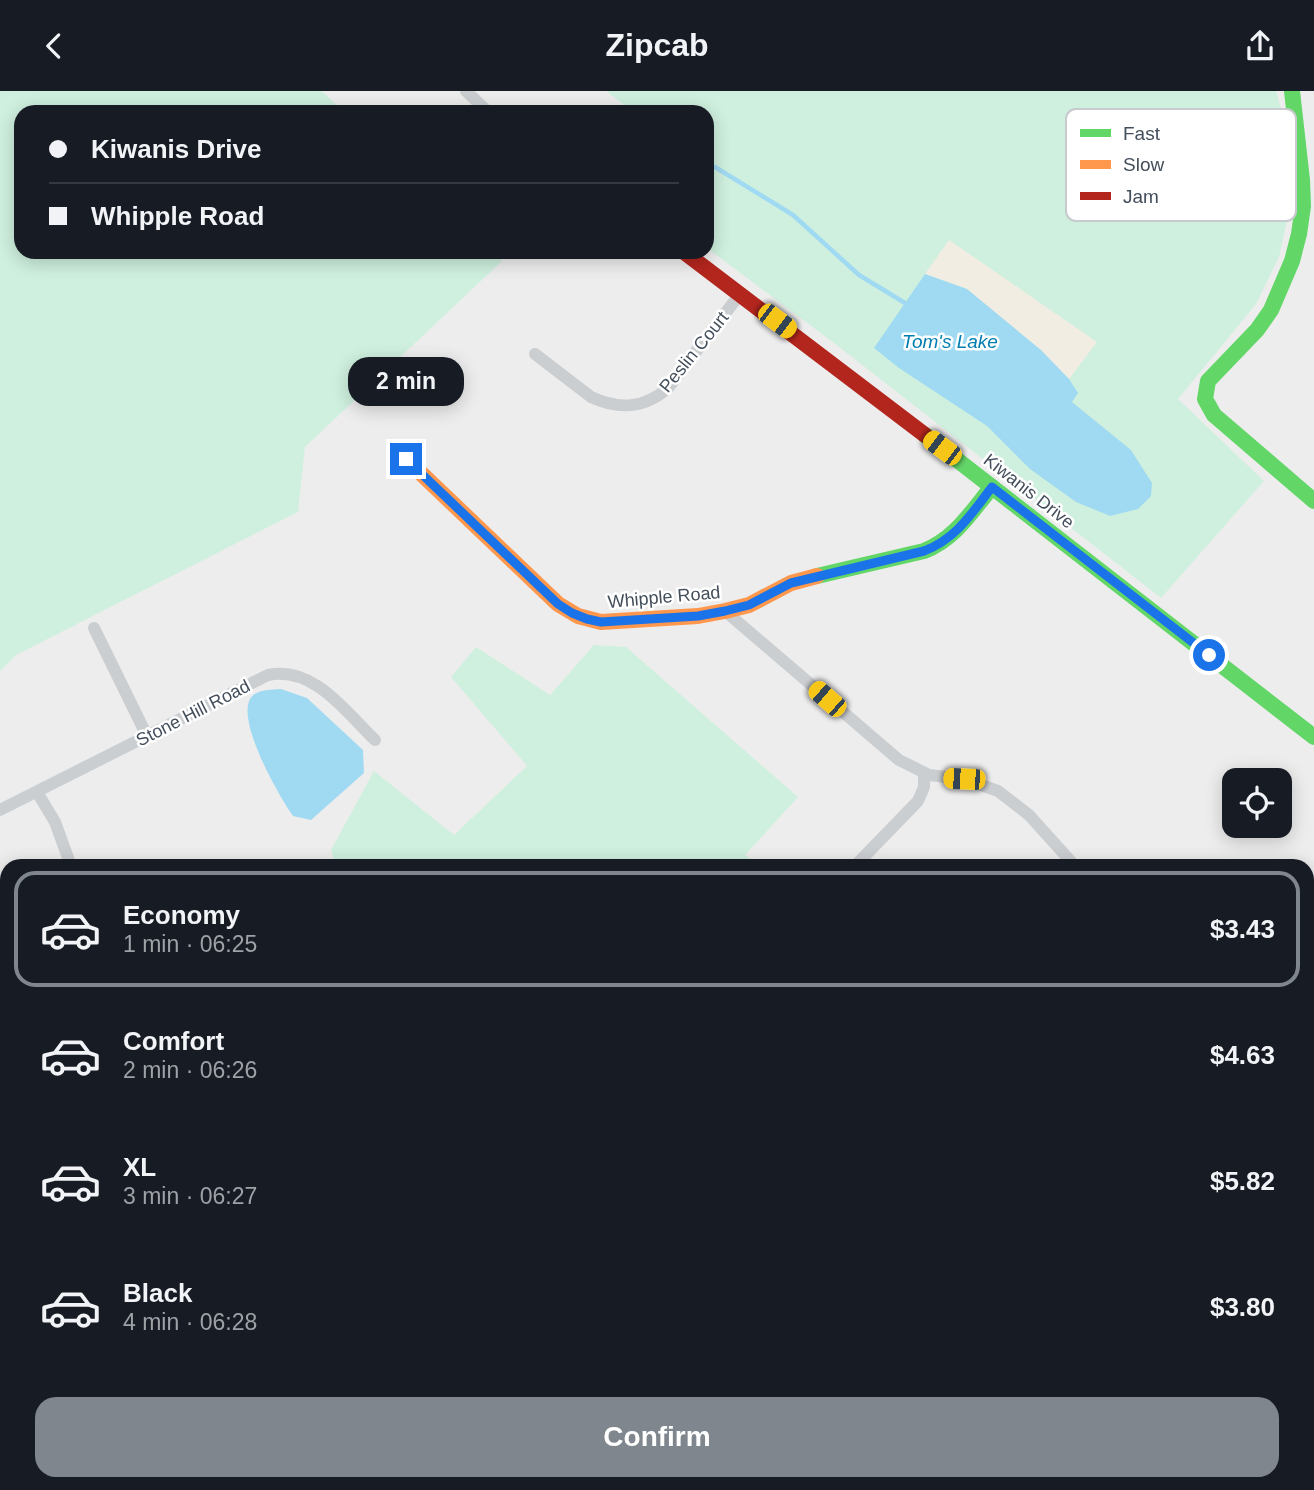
<!DOCTYPE html>
<html lang="en">
<head>
<meta charset="utf-8">
<style>
  :root { --surface:#171b24; --page:#20242c; --text:#f1f3f6; --muted:#9ea1a6; --line:#363941; --accent:#7f868e }
  body { margin:0; font-family:Helvetica,sans-serif; background:var(--page); color:var(--text); height:100vh; display:flex; flex-direction:column; font-size:26px; white-space:nowrap }
  * { box-sizing:border-box; margin:0 }
  p { font-size:23px; color:var(--muted) }
  .icon { flex:none; width:38px; height:38px; fill:none; stroke:currentColor; stroke-width:2; stroke-linecap:round; stroke-linejoin:round }
  .map { position:relative; flex:1; overflow:hidden }
  .panel { position:absolute; left:0px; top:768px; width:1314px; height:632px; display:flex; flex-direction:column; background:var(--surface); border-radius:21px 21px 0 0; box-shadow:0 4px 18px #0003 }
  .panel>* { flex:none }
  .banner { position:absolute; left:14px; top:14px; width:700px; height:154px; border-radius:21px; box-shadow:0 4px 18px #0003; display:grid; align-content:center; height:154px; padding:0 35px; background:var(--surface) }
  .buttons { position:absolute; left:1222px; top:677px; display:grid; gap:14px }
  .buttons a { display:grid; place-items:center; width:70px; height:70px; border-radius:14px; background:var(--surface); box-shadow:0 4px 18px #0003; font-size:35px }
  .end { position:absolute; width:32px; height:32px; margin:-16px; border:9px solid #1a73e8; background:#fff; box-shadow:0 0 0 4px #fff }
  .from { border-radius:50% }
  .bubble { position:absolute; height:49px; border-radius:21px; background:var(--surface); box-shadow:0 4px 18px #0003; font-size:23px; font-weight:800; line-height:49px; text-align:center }
  .car { position:absolute; width:21px; height:42px; margin:-21px -10px; border-radius:9px; box-shadow:0 0 5px 2px #0007; background:linear-gradient(#f5c518 24%,#345 0 40%,#f5c518 0 76%,#345 0 86%,#f5c518 0) }
  .banner b { display:flex; align-items:center; gap:24px; height:66px; font-size:26px }
  .banner b+b { border-top:2px solid var(--line) }
  .banner i { width:18px; height:18px; background:var(--text) }
  ul { padding:12px 0 0; list-style:none }
  li { display:flex; align-items:center; gap:21px; height:116px; margin:0 14px 10px; padding:0 21px; border:4px solid transparent; border-radius:21px }
  li div { flex:1 }
  li b { display:block; font-size:26px }
  li em { font-style:normal; font-weight:800 }
  li.active { border-color:var(--accent) }
  li>.icon { width:63px; height:63px; stroke-width:1.5 }
  .action { display:flex; gap:14px; margin-top:auto; padding:14px 35px }
  .action a { flex:1; height:80px; border-radius:21px; background:var(--accent); color:#fff; font-size:28px; font-weight:800; line-height:80px; text-align:center }
  header { display:flex; justify-content:space-between; align-items:center; height:91px; padding:0 35px; background:var(--surface); font-size:32px; font-weight:800 }
  .map>svg:first-child { display:block }
</style>
</head>
<body>
<header><svg class="icon" aria-label="back" viewBox="0 0 24 24"><path d="M15 5l-7 7 7 7"/></svg>Zipcab<svg class="icon" aria-label="share" viewBox="0 0 24 24"><path d="M12 15V3M7 8l5-5 5 5M5 13v7h14v-7"/></svg></header>
<div class="map">
<svg width="1314" height="1399" viewBox="0 0 1314 1399">
  <rect width="100%" height="100%" fill="#eeeded"/>
  <g fill="#cff0de">
    <polygon points="0,0 322,0 344,21 21,21 21,161 492,161 502,170 305,356 298,421 16,564 0,580"/>
    <polygon points="606,0 1276,0 1286,36 1291,111 1279,166 1256,213 1178,308 1264,390 1161,507 834,252 707,157 707,21 633,21"/>
    <polygon points="594,554 626,556 798,706 745,764 763,775 336,775 331,759 374,680 454,744 527,675 451,586 476,556 550,604"/>
    <polygon points="0,894 7,902 7,970 0,968"/>
    <polygon points="0,1204 7,1209 7,1345 0,1342"/>
    <polygon points="862,1393 976,1393 983,1399 860,1399"/>
  </g>
  <polygon fill="#f1ede3" points="949,149 1097,251 1069,288 967,198 925,183"/>
  <g fill="#a0daf2">
    <polygon points="925,183 967,198 1041,259 1069,288 1078,302 1072,311 1131,359 1152,392 1151,405 1138,418 1110,425 1076,411 1030,378 987,335 899,277 874,257"/>
    <path d="M281 598 307 607 363 659 364 682 311 729 293 725C279 705 237 632 250 608 256 598 271 599 281 598Z"/>
  </g>
  <g fill="none" stroke-linecap="round" stroke-linejoin="round">
    <polyline stroke="#a0daf2" stroke-width="4.5" points="715,76 793,124 859,184 905,212"/>
    <g stroke="#cbced1" stroke-width="12">
      <polyline points="466,0 488,21"/>
      <path d="M535 263 591 306C619 319 644 318 668 297L740 203"/>
      <polyline points="725,520 899,669 929,684 964,688 998,700 1029,724 1075,775"/>
      <polyline points="94,537 147,645"/>
      <polyline points="37,701 55,731 71,775"/>
      <path d="M0 719 268 584C314 575 345 620 375 649"/>
      <polyline points="855,775 918,710 924,696 924,682"/>
      <polyline points="1307,1025 1314,1029"/>
      <polyline points="0,1091 7,1092"/>
      <polyline points="1307,1291 1314,1296"/>
      <polyline points="381,1393 388,1399"/>
      <polyline points="1092,1393 1100,1399"/>
    </g>
    <g stroke="#63d668" stroke-width="16">
      <polyline points="1292,0 1302,89 1303,115 1299,143 1292,170 1271,219 1257,239 1208,290 1205,308 1214,324 1314,410"/>
      <polyline points="925,344 1314,646"/>
      <path d="M817 485 924 460C955 448 971 421 992 396"/>
    </g>
    <polyline stroke="#ff974d" stroke-width="16" points="406,368 558,513 578,525 601,531 698,525 725,520 749,514 791,492 817,485"/>
    <polyline stroke="#b3261e" stroke-width="16" points="684,161 925,344"/>
  </g>
  <g fill="none" stroke-linecap="round" stroke-linejoin="round">
    <path stroke="#1a73e8" stroke-width="9" d="M406 368 558 513 572 522 587 528 601 531 698 525 725 520 749 514 791 492 924 460C956 448 972 422 992 396L1209 564"/>
  </g>
  <g text-anchor="middle" dominant-baseline="central" stroke-width="5" stroke-linejoin="round" paint-order="stroke">
    <g font-size="18" fill="#434e5b" stroke="#fff">
      <text transform="translate(694 261) rotate(-51)">Peslin Court</text>
      <text transform="translate(1029 400) rotate(38)">Kiwanis Drive</text>
      <text transform="translate(664 506) rotate(-5)">Whipple Road</text>
      <text transform="translate(193 622) rotate(-27)">Stone Hill Road</text>
    </g>
    <g font-size="19" font-style="italic" fill="#007eb1" stroke="#fff">
      <text x="950" y="250">Tom's Lake</text>
    </g>
  </g>
  <rect x="1066" y="18" width="230" height="112" rx="10" fill="#fff" stroke="#c7cace" stroke-width="2"/>
  <rect x="1080" y="38" width="31" height="8" fill="#63d668"/>
  <rect x="1080" y="69" width="31" height="9" fill="#ff974d"/>
  <rect x="1080" y="101" width="31" height="8" fill="#b3261e"/>
  <g font-size="19" fill="#434e5b">
    <text x="1123" y="49">Fast</text>
    <text x="1123" y="80">Slow</text>
    <text x="1123" y="112">Jam</text>
  </g>
</svg>
<div class="buttons">
<a><svg class="icon" aria-label="locate" viewBox="0 0 24 24"><circle cx="12" cy="12" r="6"/><path d="M12 2v4M12 18v4M2 12h4M18 12h4"/></svg></a>
</div>
<i class="end from" style="left:1209px;top:564px"></i>
<i class="end" style="left:406px;top:368px"></i>
<div class="bubble" style="left:348px;top:266px;width:116px">2 min</div>
<i class="car" style="left:777px;top:230px;rotate:127deg"></i>
<i class="car" style="left:942px;top:357px;rotate:307deg"></i>
<i class="car" style="left:827px;top:608px;rotate:311deg"></i>
<i class="car" style="left:964px;top:688px;rotate:272deg"></i>
<div class="banner">
<b><i class="from"></i>Kiwanis Drive</b>
<b><i></i>Whipple Road</b>
</div>
<section class="panel">
<ul>
<li class="active"><svg class="icon" aria-label="car" viewBox="0 0 24 24"><path d="M5 17H2v-5l4-1 3-4h7l3 4 3 1v5h-3M9 17h6M6 11h13"/><circle cx="7" cy="17" r="2"/><circle cx="17" cy="17" r="2"/></svg><div><b>Economy</b><p>1 min · 06:25</p></div><em>$3.43</em></li>
<li><svg class="icon" aria-label="car" viewBox="0 0 24 24"><path d="M5 17H2v-5l4-1 3-4h7l3 4 3 1v5h-3M9 17h6M6 11h13"/><circle cx="7" cy="17" r="2"/><circle cx="17" cy="17" r="2"/></svg><div><b>Comfort</b><p>2 min · 06:26</p></div><em>$4.63</em></li>
<li><svg class="icon" aria-label="car" viewBox="0 0 24 24"><path d="M5 17H2v-5l4-1 3-4h7l3 4 3 1v5h-3M9 17h6M6 11h13"/><circle cx="7" cy="17" r="2"/><circle cx="17" cy="17" r="2"/></svg><div><b>XL</b><p>3 min · 06:27</p></div><em>$5.82</em></li>
<li><svg class="icon" aria-label="car" viewBox="0 0 24 24"><path d="M5 17H2v-5l4-1 3-4h7l3 4 3 1v5h-3M9 17h6M6 11h13"/><circle cx="7" cy="17" r="2"/><circle cx="17" cy="17" r="2"/></svg><div><b>Black</b><p>4 min · 06:28</p></div><em>$3.80</em></li>
</ul>
<div class="action"><a>Confirm</a></div>
</section>
</div>
</body>
</html>
